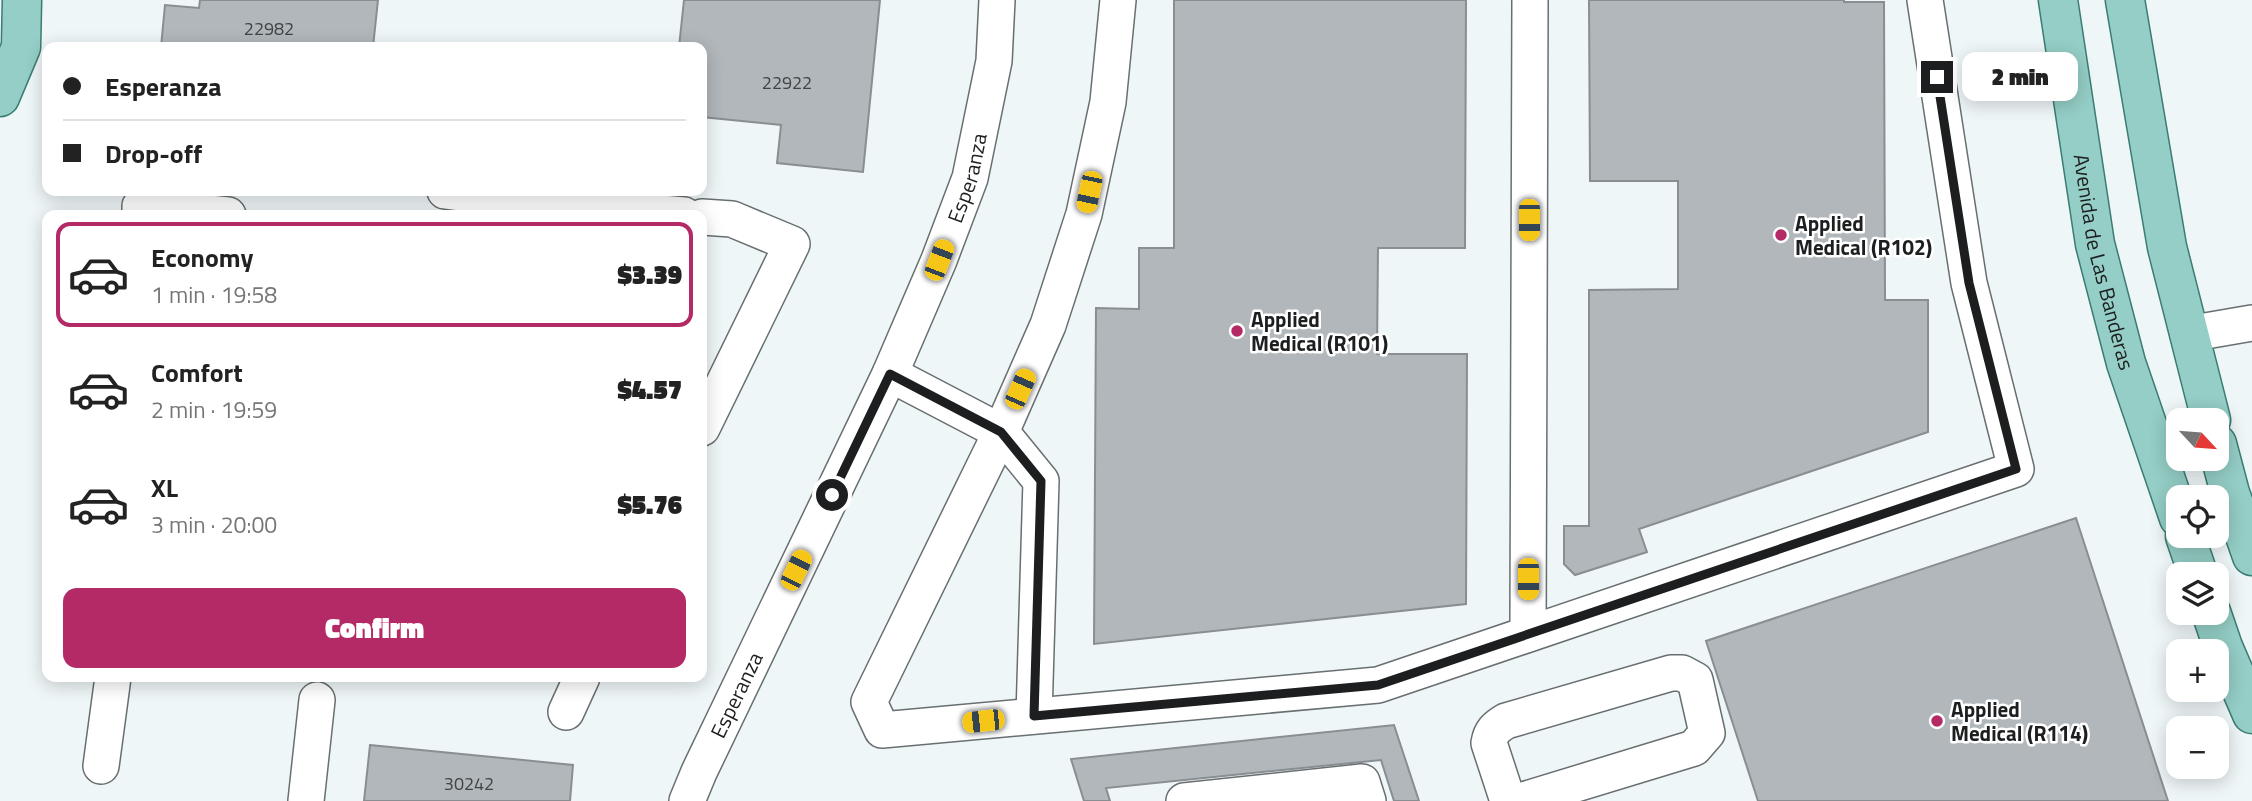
<!DOCTYPE html>
<html lang="en">
<head>
<meta charset="utf-8">
<style>
  :root { --surface:#fff; --page:#f6f6f6; --text:#222; --muted:#767676; --line:#e0e0e0; --accent:#b42a67 }
  body { margin:0; font-family:"Titillium Web",sans-serif; background:var(--page); color:var(--text); height:100vh; display:flex; flex-direction:column; font-size:26px; white-space:nowrap }
  * { box-sizing:border-box; margin:0 }
  p { font-size:23px; color:var(--muted) }
  .icon { flex:none; width:38px; height:38px; fill:none; stroke:currentColor; stroke-width:2; stroke-linecap:round; stroke-linejoin:round }
  .map { position:relative; flex:1; overflow:hidden }
  .panel { position:absolute; left:42px; top:210px; width:665px; height:472px; display:flex; flex-direction:column; background:var(--surface); border-radius:14px; box-shadow:0 4px 18px #0003 }
  .panel>* { flex:none }
  .guide { position:absolute; left:42px; top:42px; width:665px; height:154px; border-radius:14px; box-shadow:0 4px 18px #0003; display:grid; align-content:center; height:154px; padding:0 21px; background:var(--surface) }
  .needle { width:46px; rotate:116deg }
  .fabs { position:absolute; left:2166px; top:408px; display:grid; gap:14px }
  .fabs a { display:grid; place-items:center; width:63px; height:63px; border-radius:14px; background:var(--surface); box-shadow:0 4px 18px #0003; font-size:35px }
  .end { position:absolute; width:32px; height:32px; margin:-16px; border:9px solid #1c1e1f; background:#fff; box-shadow:0 0 0 4px #fff }
  .from { border-radius:50% }
  .bubble { position:absolute; height:49px; border-radius:14px; background:var(--surface); box-shadow:0 4px 18px #0003; font-size:23px; font-weight:800; line-height:49px; text-align:center }
  .car { position:absolute; width:21px; height:42px; margin:-21px -10px; border-radius:9px; box-shadow:0 0 5px 2px #0007; background:linear-gradient(#f5c518 24%,#345 0 40%,#f5c518 0 76%,#345 0 86%,#f5c518 0) }
  .guide b { display:flex; align-items:center; gap:24px; height:66px; font-size:26px }
  .guide b+b { border-top:2px solid var(--line) }
  .guide i { width:18px; height:18px; background:var(--text) }
  ul { padding:12px 0 0; list-style:none }
  li { display:flex; align-items:center; gap:21px; height:105px; margin:0 14px 10px; padding:0 7px; border:4px solid transparent; border-radius:14px }
  li div { flex:1 }
  li b { display:block; font-size:26px }
  li em { font-style:normal; font-weight:800 }
  li.selected { border-color:var(--accent) }
  li>.icon { width:63px; height:63px; stroke-width:1.5 }
  .primary-button { display:flex; gap:14px; margin-top:auto; padding:14px 21px }
  .primary-button a { flex:1; height:80px; border-radius:14px; background:var(--accent); color:#fff; font-size:28px; font-weight:800; line-height:80px; text-align:center }
  .map>svg:first-child { display:block }
</style>
</head>
<body>
<div class="map">
<svg width="2252" height="801" viewBox="0 0 2252 801">
  <rect width="100%" height="100%" fill="#eff6f8"/>
  <g fill="#b1b7bb" stroke="#898e92" stroke-width="2">
    <polygon points="200,0 378,0 373,47 161,47 165,5 199,8"/>
    <polygon points="684,0 880,0 863,172 777,163 781,125 702,117 702,47 679,47"/>
    <polygon points="1174,0 1466,0 1465,248 1378,248 1377,354 1467,354 1466,604 1094,644 1096,308 1139,309 1139,248 1174,248"/>
    <polygon points="1589,0 1844,0 1844,2 1884,2 1885,300 1928,300 1928,432 1639,529 1647,552 1575,575 1564,564 1564,526 1589,526 1589,290 1678,289 1678,181 1590,181"/>
    <polygon points="2076,518 2168,801 1758,801 1706,641"/>
    <polygon points="1394,725 1419,801 1394,801 1381,760 1106,788 1110,801 1084,801 1071,759"/>
    <polygon points="370,745 573,765 570,801 364,801"/>
  </g>
  <g fill="none" stroke-linecap="round" stroke-linejoin="round">
    <g stroke="#686f70" stroke-width="38">
      <g id="minor">
        <polyline points="1118,0 1108,102 1084,214 1048,325 1001,432 869,702 882,730 1378,685 2016,469 1969,283 1925,0"/>
        <polyline points="445,191 520,201 684,215"/>
        <polyline points="140,215 140,206 228,215"/>
        <polyline points="702,217 732,219 792,244 702,428"/>
        <polyline points="2188,334 2252,323"/>
        <polyline points="890,374 1001,432 1041,481 1034,716"/>
        <polyline points="1528,634 1530,0"/>
        <polyline points="566,712 582,677"/>
        <polyline points="101,766 113,677"/>
        <polyline points="306,801 317,700"/>
        <path id="s1" d="M687 801 699 772 890 374 939 260 970 178 994 61 997 0"/>
        <polyline points="1184,801 1362,782 1368,801"/>
        <path d="M1508 801 1489 743C1491 731 1496 727 1506 721L1671 673H1682L1695 680 1707 733 1694 748 1520 801"/>
      </g>
    </g>
    <g stroke="#3b7c73" stroke-width="41">
      <g id="major">
        <path id="s2" d="M2058 0 2095 244 2126 363 2179 518"/>
        <polyline points="2125,0 2167,247 2211,420"/>
        <polyline points="0,97 21,47 22,0"/>
        <polyline points="2217,444 2230,493 2252,556"/>
        <polyline points="2185,536 2198,574"/>
        <polyline points="2211,612 2223,647 2252,714"/>
      </g>
    </g>
    <use href="#minor" stroke="#fff" stroke-width="35"/>
    <use href="#major" stroke="#94cec6" stroke-width="38"/>
  </g>
  <g fill="none" stroke-linecap="round" stroke-linejoin="round">
    <polyline stroke="#1c1e1f" stroke-width="9" points="832,495 890,374 1001,432 1041,481 1034,716 1378,685 2016,469 1969,283 1937,77"/>
  </g>
  <g fill="#b42a67" stroke="#fff" stroke-width="2.5">
    <circle cx="1781" cy="235" r="7"/>
    <circle cx="1237" cy="331" r="7"/>
    <circle cx="1937" cy="721" r="7"/>
  </g>
  <g text-anchor="middle" dominant-baseline="central" stroke-width="5" stroke-linejoin="round" paint-order="stroke">
    <g font-size="18" fill="#414446">
      <text x="269" y="28">22982</text>
      <text x="787" y="82">22922</text>
      <text x="469" y="783">30242</text>
    </g>
    <g font-size="21" fill="#1c1e1f" stroke="#fff">
      <text stroke="none"><textPath href="#s1" startOffset="684">Esperanza</textPath></text>
      <text stroke="none"><textPath href="#s2" startOffset="266">Avenida de Las Banderas</textPath></text>
      <text stroke="none"><textPath href="#s1" startOffset="117">Esperanza</textPath></text>
    </g>
    <g font-size="21" font-weight="bold" fill="#1c1e1f" stroke="#fff" text-anchor="start">
      <text x="1795" y="223">Applied<tspan x="1795" dy="24">Medical (R102)</tspan></text>
      <text x="1251" y="319">Applied<tspan x="1251" dy="24">Medical (R101)</tspan></text>
      <text x="1951" y="709">Applied<tspan x="1951" dy="24">Medical (R114)</tspan></text>
    </g>
  </g>
</svg>
<div class="fabs">
<a><svg class="needle" viewBox="-14 -14 28 28"><path d="M0-13l5 13h-10z" fill="#e53935"/><path d="M0 13l5-13h-10z" fill="#767676"/></svg></a>
<a><svg class="icon" aria-label="locate" viewBox="0 0 24 24"><circle cx="12" cy="12" r="6"/><path d="M12 2v4M12 18v4M2 12h4M18 12h4"/></svg></a>
<a><svg class="icon" aria-label="layers" viewBox="0 0 24 24"><path d="M12 4l9 5-9 5-9-5zM3 14l9 5 9-5"/></svg></a>
<a>+</a>
<a>−</a>
</div>
<i class="end from" style="left:832px;top:495px"></i>
<i class="end" style="left:1937px;top:77px"></i>
<div class="bubble" style="left:1962px;top:52px;width:116px">2 min</div>
<i class="car" style="left:1089px;top:192px;rotate:192deg"></i>
<i class="car" style="left:1529px;top:220px;rotate:180deg"></i>
<i class="car" style="left:939px;top:260px;rotate:21deg"></i>
<i class="car" style="left:1020px;top:389px;rotate:24deg"></i>
<i class="car" style="left:796px;top:570px;rotate:26deg"></i>
<i class="car" style="left:1528px;top:579px;rotate:180deg"></i>
<i class="car" style="left:983px;top:721px;rotate:264deg"></i>
<div class="guide">
<b><i class="from"></i>Esperanza</b>
<b><i></i>Drop-off</b>
</div>
<section class="panel">
<ul>
<li class="selected"><svg class="icon" aria-label="car" viewBox="0 0 24 24"><path d="M5 17H2v-5l4-1 3-4h7l3 4 3 1v5h-3M9 17h6M6 11h13"/><circle cx="7" cy="17" r="2"/><circle cx="17" cy="17" r="2"/></svg><div><b>Economy</b><p>1 min · 19:58</p></div><em>$3.39</em></li>
<li><svg class="icon" aria-label="car" viewBox="0 0 24 24"><path d="M5 17H2v-5l4-1 3-4h7l3 4 3 1v5h-3M9 17h6M6 11h13"/><circle cx="7" cy="17" r="2"/><circle cx="17" cy="17" r="2"/></svg><div><b>Comfort</b><p>2 min · 19:59</p></div><em>$4.57</em></li>
<li><svg class="icon" aria-label="car" viewBox="0 0 24 24"><path d="M5 17H2v-5l4-1 3-4h7l3 4 3 1v5h-3M9 17h6M6 11h13"/><circle cx="7" cy="17" r="2"/><circle cx="17" cy="17" r="2"/></svg><div><b>XL</b><p>3 min · 20:00</p></div><em>$5.76</em></li>
</ul>
<div class="primary-button"><a>Confirm</a></div>
</section>
</div>
</body>
</html>
